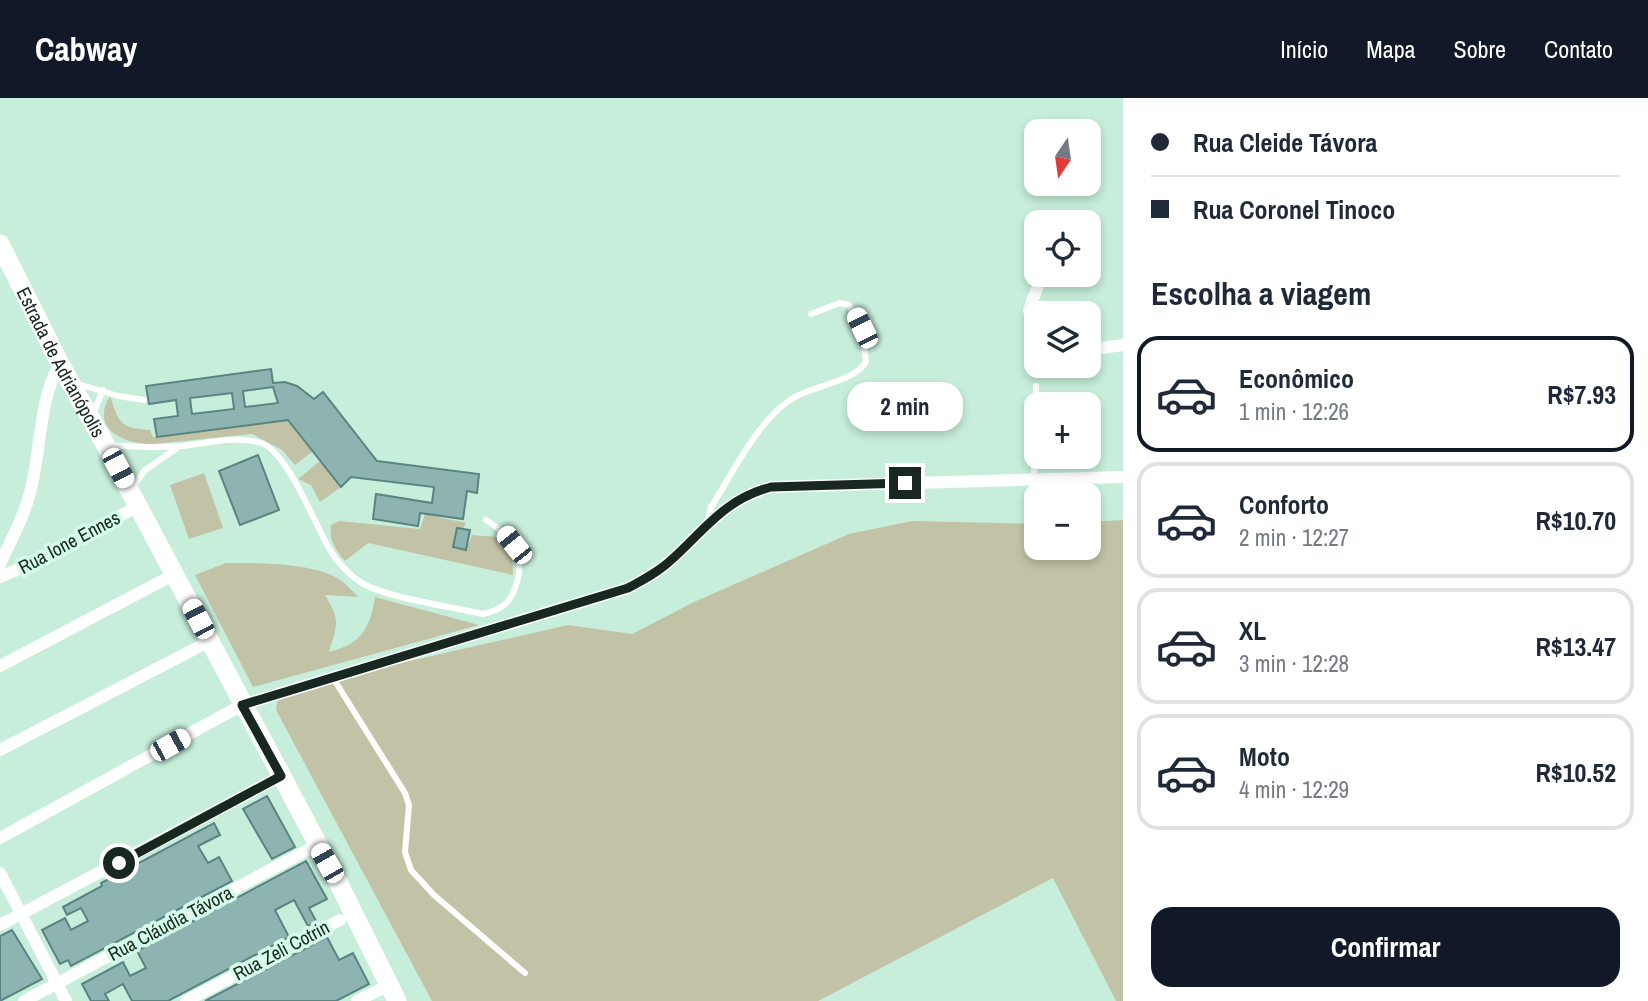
<!DOCTYPE html>
<html lang="pt">
<head>
<meta charset="utf-8">
<style>
  :root { --surface:#fff; --page:#f2f2f3; --text:#1f2937; --muted:#747a83; --line:#e0e1e3; --accent:#111827 }
  body { margin:0; font-family:"Archivo Narrow",sans-serif; background:var(--page); color:var(--text); height:100vh; display:flex; flex-direction:column; font-size:26px; white-space:nowrap }
  * { box-sizing:border-box; margin:0 }
  p { font-size:23px; color:var(--muted) }
  .icon { flex:none; width:38px; height:38px; fill:none; stroke:currentColor; stroke-width:2; stroke-linecap:round; stroke-linejoin:round }
  .map { position:relative; flex:1; overflow:hidden }
  .panel { display:flex; flex-direction:column; background:var(--surface); width:525px }
  .panel>* { flex:none }
  .top-card { display:grid; align-content:center; height:154px; padding:0 28px; background:var(--surface) }
  .needle { width:46px; rotate:193deg }
  .tools { position:absolute; left:1024px; top:21px; display:grid; gap:14px }
  .tools a { display:grid; place-items:center; width:77px; height:77px; border-radius:14px; background:var(--surface); box-shadow:0 4px 10px #0003; font-size:35px }
  .end { position:absolute; width:32px; height:32px; margin:-16px; border:9px solid #182720; background:#fff; box-shadow:0 0 0 4px #fff }
  .from { border-radius:50% }
  .bubble { position:absolute; height:49px; border-radius:21px; background:var(--surface); box-shadow:0 4px 10px #0003; font-size:23px; font-weight:800; line-height:49px; text-align:center }
  .car { position:absolute; width:21px; height:42px; margin:-21px -10px; border-radius:9px; box-shadow:0 0 5px 2px #0007; background:linear-gradient(#fff 24%,#345 0 40%,#fff 0 76%,#345 0 86%,#fff 0) }
  .top-card b { display:flex; align-items:center; gap:24px; height:66px; font-size:26px }
  .top-card b+b { border-top:2px solid var(--line) }
  .top-card i { width:18px; height:18px; background:var(--text) }
  ul { padding:0; list-style:none }
  li { display:flex; align-items:center; gap:21px; height:116px; margin:0 14px 10px; padding:0 14px; border:4px solid var(--line); border-radius:21px }
  li div { flex:1 }
  li b { display:block; font-size:26px }
  li em { font-style:normal; font-weight:800 }
  li.selected { border-color:var(--accent) }
  li>.icon { width:63px; height:63px; stroke-width:1.5 }
  h2 { padding:0 28px; font-size:32px; line-height:84px }
  .button { display:flex; gap:14px; margin-top:auto; padding:14px 28px }
  .button a { flex:1; height:80px; border-radius:21px; background:var(--accent); color:#fff; font-size:28px; font-weight:800; line-height:80px; text-align:center }
  header { display:flex; align-items:center; gap:42px; box-sizing:border-box; height:98px; padding:0 35px; background:var(--accent); color:#fff }
  header strong { font-size:33px }
  nav { display:flex; gap:38px; margin-inline-start:auto; font-size:24px }
  main { display:flex; flex:1; min-height:0 }
  .map>svg:first-child { display:block }
</style>
</head>
<body>
<header>
<strong>Cabway</strong>
<nav><a>Início</a><a>Mapa</a><a>Sobre</a><a>Contato</a></nav>
</header>
<main>
<div class="map">
<svg width="1123" height="903" viewBox="0 0 1123 903">
  <rect width="100%" height="100%" fill="#c7eedb"/>
  <g fill="#c2c2a6">
    <path d="M110 298C119 325 120 330 150 332L153 339 287 320 313 353 295 367 282 352 252 336 154 346C126 347 89 332 110 298Z"/>
    <polygon points="320,363 341,389 320,404 311,387 298,381"/>
    <polygon points="204,375 223,430 189,441 170,387"/>
    <path d="M425 416 466 425 454 449 466 452 472 437 498 439 512 451 513 477 368 445 345 463C335 451 329 443 331 427L339 423 420 431Z"/>
    <polygon points="1123,422 1123,903 1116,903 1053,780 818,903 432,903 276,612 278,601 392,567 568,527 632,536 694,504 849,436 912,423 1036,426 1036,450 1088,450 1089,424"/>
    <path d="M226 465C257 465 317 464 342 483 348 488 353 494 358 499L325 497C341 524 337 526 329 554 362 546 370 530 375 499L479 527 253 589 195 477Z"/>
  </g>
  <g fill="#8eb4b2" stroke="#588482" stroke-width="2" fill-rule="evenodd">
    <path d="M271 271 273 285 285 284 297 288 314 301 323 294 377 363 479 376 477 395 467 393 463 421 420 415 418 428 373 421 376 396 432 405 434 389 351 379 341 389 288 322 157 339 154 321 178 318 176 302 149 306 146 288ZM273 289 278 305 245 309 243 293ZM232 295 234 311 192 316 190 300Z"/>
    <polygon points="258,357 279,412 240,427 219,373"/>
    <polygon points="457,430 470,432 466,452 453,449"/>
    <polygon points="267,698 295,749 272,761 243,711"/>
    <polygon points="214,725 220,737 198,748 208,765 219,759 232,783 71,868 68,862 60,866 42,832 65,820 71,832 88,823 81,810 67,817 63,809 102,788 101,785"/>
    <polygon points="306,763 327,801 309,810 316,823 308,828 294,802 275,812 289,839 168,903 132,903 123,886 105,896 109,903 91,903 82,886 123,864 130,878 146,870 137,853"/>
    <polygon points="12,832 42,881 0,903 0,838"/>
    <polygon points="327,839 339,862 353,855 369,886 336,903 205,903"/>
  </g>
  <g fill="none" stroke-linecap="round" stroke-linejoin="round">
    <g stroke="#fff" stroke-width="6">
      <polyline points="75,285 118,298 144,302"/>
      <polyline points="93,316 103,292"/>
      <path d="M111 347C134 349 157 350 181 348 206 346 236 337 261 345 288 354 315 427 330 452 336 462 349 477 359 483 380 499 454 509 483 516 500 512 509 507 515 490 527 457 514 440 486 422"/>
      <polyline points="1034,380 1036,288"/>
      <polyline points="132,391 144,373 177,350"/>
      <path d="M707 424 711 409C733 375 759 319 795 299 814 288 855 283 866 264L862 230 849 207 840 205 811 216"/>
      <polyline points="333,580 405,695 409,707 405,754 411,772 434,797 525,875"/>
    </g>
    <g stroke="#fff" stroke-width="12">
      <polyline points="1088,153 1089,153"/>
      <polyline points="1036,246 1029,212 1042,177"/>
      <polyline points="1088,252 1123,247"/>
      <path d="M0 466C11 442 25 417 31 391 41 352 39 300 60 266"/>
      <polyline points="0,479 37,463 138,408"/>
      <polyline points="0,568 175,476"/>
      <polyline points="0,652 210,543"/>
      <path d="M0 740 242 607 628 490C643 482 658 474 670 463 705 432 723 402 771 389L1123 379"/>
      <polyline points="0,775 66,903"/>
      <polyline points="0,827 281,678"/>
      <polyline points="24,903 317,747"/>
      <polyline points="186,903 340,822"/>
      <polyline points="357,903 389,887"/>
    </g>
    <path stroke="#fff" stroke-width="19" id="s1" d="M0 146 60 266 105 346 338 784 397 903"/>
  </g>
  <g fill="none" stroke-linecap="round" stroke-linejoin="round">
    <path stroke="#182720" stroke-width="9" d="M119 765 281 678 242 607 628 490C643 482 658 474 670 463 705 432 723 402 771 389L905 385"/>
  </g>
  <g text-anchor="middle" dominant-baseline="central" stroke-width="7" stroke-linejoin="round" paint-order="stroke">
    <g font-size="19" fill="#182720" stroke="#d4fce8">
      <text stroke="none"><textPath href="#s1" startOffset="133">Estrada de Adrianópolis</textPath></text>
      <text transform="translate(69 444) rotate(-28)">Rua Ione Ennes</text>
      <text transform="translate(170 825) rotate(-28)">Rua Cláudia Távora</text>
      <text transform="translate(281 852) rotate(-28)">Rua Zeli Cotrin</text>
    </g>
  </g>
</svg>
<div class="tools">
<a><svg class="needle" viewBox="-14 -14 28 28"><path d="M0-13l5 13h-10z" fill="#e53935"/><path d="M0 13l5-13h-10z" fill="#747a83"/></svg></a>
<a><svg class="icon" aria-label="locate" viewBox="0 0 24 24"><circle cx="12" cy="12" r="6"/><path d="M12 2v4M12 18v4M2 12h4M18 12h4"/></svg></a>
<a><svg class="icon" aria-label="layers" viewBox="0 0 24 24"><path d="M12 4l9 5-9 5-9-5zM3 14l9 5 9-5"/></svg></a>
<a>+</a>
<a>−</a>
</div>
<i class="end from" style="left:119px;top:765px"></i>
<i class="end" style="left:905px;top:385px"></i>
<div class="bubble" style="left:847px;top:284px;width:116px">2 min</div>
<i class="car" style="left:862px;top:230px;rotate:334deg"></i>
<i class="car" style="left:118px;top:370px;rotate:152deg"></i>
<i class="car" style="left:514px;top:447px;rotate:321deg"></i>
<i class="car" style="left:198px;top:521px;rotate:332deg"></i>
<i class="car" style="left:170px;top:647px;rotate:61deg"></i>
<i class="car" style="left:327px;top:765px;rotate:330deg"></i>
</div>
<section class="panel">
<div class="top-card">
<b><i class="from"></i>Rua Cleide Távora</b>
<b><i></i>Rua Coronel Tinoco</b>
</div>
<h2>Escolha a viagem</h2>
<ul>
<li class="selected"><svg class="icon" aria-label="car" viewBox="0 0 24 24"><path d="M5 17H2v-5l4-1 3-4h7l3 4 3 1v5h-3M9 17h6M6 11h13"/><circle cx="7" cy="17" r="2"/><circle cx="17" cy="17" r="2"/></svg><div><b>Econômico</b><p>1 min · 12:26</p></div><em>R$7.93</em></li>
<li><svg class="icon" aria-label="car" viewBox="0 0 24 24"><path d="M5 17H2v-5l4-1 3-4h7l3 4 3 1v5h-3M9 17h6M6 11h13"/><circle cx="7" cy="17" r="2"/><circle cx="17" cy="17" r="2"/></svg><div><b>Conforto</b><p>2 min · 12:27</p></div><em>R$10.70</em></li>
<li><svg class="icon" aria-label="car" viewBox="0 0 24 24"><path d="M5 17H2v-5l4-1 3-4h7l3 4 3 1v5h-3M9 17h6M6 11h13"/><circle cx="7" cy="17" r="2"/><circle cx="17" cy="17" r="2"/></svg><div><b>XL</b><p>3 min · 12:28</p></div><em>R$13.47</em></li>
<li><svg class="icon" aria-label="car" viewBox="0 0 24 24"><path d="M5 17H2v-5l4-1 3-4h7l3 4 3 1v5h-3M9 17h6M6 11h13"/><circle cx="7" cy="17" r="2"/><circle cx="17" cy="17" r="2"/></svg><div><b>Moto</b><p>4 min · 12:29</p></div><em>R$10.52</em></li>
</ul>
<div class="button"><a>Confirmar</a></div>
</section>
</main>
</body>
</html>
